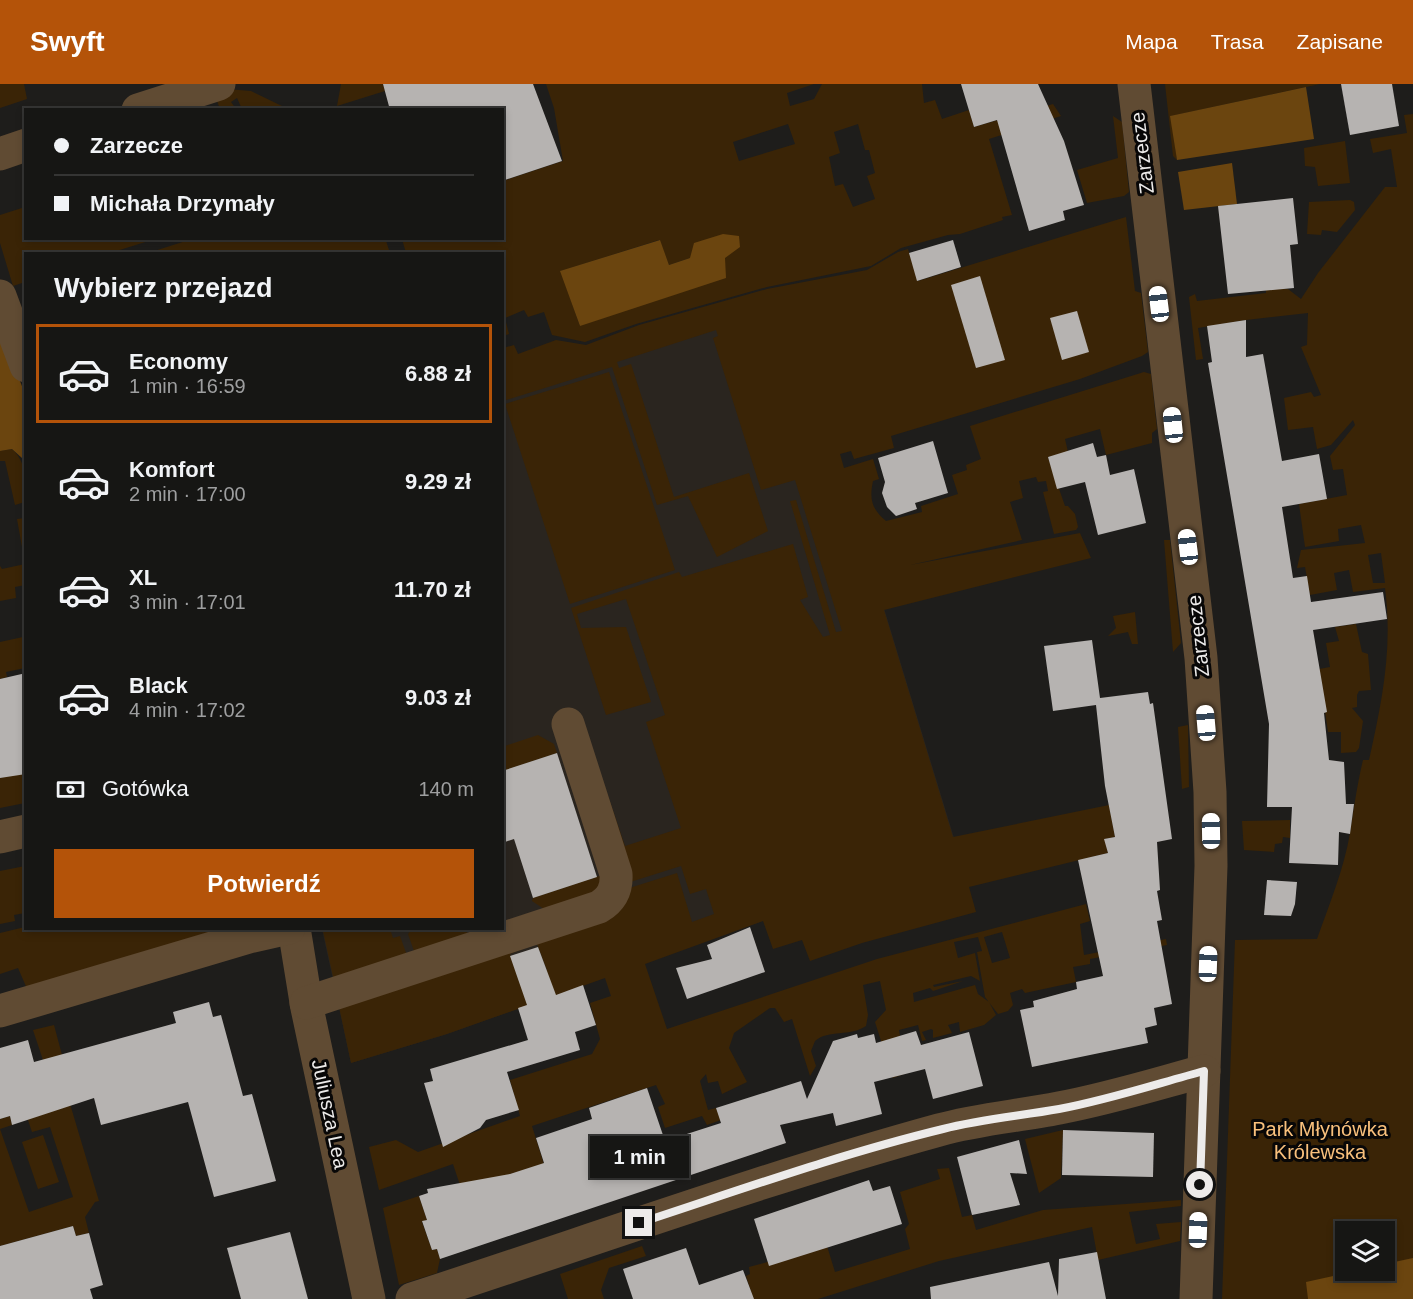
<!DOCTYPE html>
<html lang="pl">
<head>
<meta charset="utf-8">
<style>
  :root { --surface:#161614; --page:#1f1f1d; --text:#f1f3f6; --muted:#9e9fa0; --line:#353534; --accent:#b45309 }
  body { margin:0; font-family:Helvetica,sans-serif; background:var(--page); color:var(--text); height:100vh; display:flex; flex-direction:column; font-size:22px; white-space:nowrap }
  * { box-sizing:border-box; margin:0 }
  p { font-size:20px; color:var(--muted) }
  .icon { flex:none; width:33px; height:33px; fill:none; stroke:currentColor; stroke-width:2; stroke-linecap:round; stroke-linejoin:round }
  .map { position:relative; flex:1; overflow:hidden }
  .side { position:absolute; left:24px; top:168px; width:480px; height:678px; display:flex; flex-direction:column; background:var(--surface); border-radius:0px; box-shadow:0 3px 9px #0003,0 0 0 2px var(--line) }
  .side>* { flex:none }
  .guide { position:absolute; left:24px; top:24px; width:480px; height:132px; border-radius:0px; box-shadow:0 3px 9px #0003,0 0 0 2px var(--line); display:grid; align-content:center; height:132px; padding:0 30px; background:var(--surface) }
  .buttons { position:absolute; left:1335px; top:1137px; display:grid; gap:12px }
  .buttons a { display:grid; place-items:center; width:60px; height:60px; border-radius:0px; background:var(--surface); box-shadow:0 3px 9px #0003,0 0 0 2px var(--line); font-size:30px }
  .end { position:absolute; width:27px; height:27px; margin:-14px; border:8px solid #edebea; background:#111; box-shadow:0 0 0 3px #111 }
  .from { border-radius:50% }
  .bubble { position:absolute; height:42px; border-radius:0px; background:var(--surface); box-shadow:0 3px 9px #0003,0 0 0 2px var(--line); font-size:20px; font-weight:800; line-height:42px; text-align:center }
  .car { position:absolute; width:18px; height:36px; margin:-18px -9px; border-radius:8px; box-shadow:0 0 4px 2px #0007; background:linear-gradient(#fff 24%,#345 0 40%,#fff 0 76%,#345 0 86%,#fff 0) }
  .guide b { display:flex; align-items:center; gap:21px; height:57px; font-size:22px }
  .guide b+b { border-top:2px solid var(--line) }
  .guide i { width:15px; height:15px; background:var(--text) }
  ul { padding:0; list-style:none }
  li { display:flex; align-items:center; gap:18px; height:99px; margin:0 12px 9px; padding:0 18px; border:3px solid transparent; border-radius:0px }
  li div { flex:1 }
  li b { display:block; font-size:22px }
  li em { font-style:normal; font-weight:800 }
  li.on { border-color:var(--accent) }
  li>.icon { width:54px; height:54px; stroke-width:1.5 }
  h2 { padding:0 30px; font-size:27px; line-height:72px }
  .pay { display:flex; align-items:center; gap:15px; height:66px; padding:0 30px; font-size:22px }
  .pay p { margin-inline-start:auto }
  .cta { display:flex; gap:12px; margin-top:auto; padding:12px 30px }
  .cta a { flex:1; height:69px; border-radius:0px; background:var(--accent); color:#fff; font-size:24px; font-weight:800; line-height:69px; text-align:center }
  header { display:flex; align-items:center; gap:36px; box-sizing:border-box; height:84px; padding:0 30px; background:var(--accent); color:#fff }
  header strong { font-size:28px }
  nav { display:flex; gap:33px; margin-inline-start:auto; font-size:21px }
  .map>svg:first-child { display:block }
</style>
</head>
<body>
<header>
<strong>Swyft</strong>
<nav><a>Mapa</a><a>Trasa</a><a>Zapisane</a></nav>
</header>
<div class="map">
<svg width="1413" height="1215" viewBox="0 0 1413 1215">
  <rect width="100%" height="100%" fill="#1e1d1b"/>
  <polygon fill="#2a251f" points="786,203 958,767 447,950 351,979 322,845 502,844 503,292"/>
  <g fill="#3a2406" fill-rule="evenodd">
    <polygon points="0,0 24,0 27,15 0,24"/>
    <polygon points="341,0 383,0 385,7 337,22"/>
    <path d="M546 0H814L787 9 790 22 814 15 822 0H922L924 19 935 16 942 35 969 26 974 43 1053 20 1061 32 989 55 1012 131 1002 133 1003 136 960 150 948 151 901 164 871 182 767 203 636 240 585 258 552 251 544 228 528 233 524 226 505 234 509 250 503 252 502 170 406 169 402 155 502 154 503 97 563 77 554 24ZM788 40 795 60 739 77 733 58ZM858 40 865 66H869L875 89 867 92 875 115 853 123 843 100 835 102 829 73 840 69 834 48ZM659 156 669 181 690 174 580 242 561 187Z"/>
    <polygon points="1165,0 1320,0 1171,32 1177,76 1173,72"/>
    <polygon points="227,5 251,7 284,23 279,25 242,25 237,14 231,18 236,25 220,25 214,9"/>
    <path d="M1413 30V1215H1222L1235 856 1317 855C1329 821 1344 785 1350 749 1354 724 1357 701 1363 676H1369C1382 618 1393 564 1385 504L1353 508 1349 486 1334 489 1337 506 1310 511 1305 483 1297 484 1301 466 1365 459 1361 441 1338 445 1339 457 1305 463 1299 420 1347 411 1343 385 1333 386 1330 372 1355 341 1353 336 1331 361 1317 365 1313 343 1288 346 1284 314 1311 308 1314 313 1321 311 1301 263 1307 261 1308 229 1246 236 1198 244 1203 275 1196 276 1189 213 1195 210 1197 217 1266 209V204L1288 205 1301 215 1318 189 1385 103H1397L1391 65 1373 69 1370 55 1407 49 1404 31ZM1381 469 1385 499H1373L1368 471ZM1346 1148H1384V1186H1346Z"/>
    <polygon points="1113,32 1122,38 1129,108 1124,112 1087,119 1077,86 1118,74"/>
    <polygon points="1345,57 1350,99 1318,102 1315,83 1305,82 1304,64"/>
    <polygon points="1350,116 1354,118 1355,126 1337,148 1322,146 1321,151 1307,150 1309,118"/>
    <polygon points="25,123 26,154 155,155 110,169 26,170 25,198 13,202 0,159 0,131"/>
    <path d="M1126 133 1135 207 1141 209 1148 268 1142 272 1080 295 891 352 894 364 854 375 851 367 840 370 844 384 873 375 879 395 873 397C869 416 872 425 886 437L922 428 921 422 958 410 952 391 967 386 966 381 981 375 970 342 1144 288 1151 290 1157 345 1152 349V359L1106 371 1100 345 1065 355 1068 368 1048 373 1065 422H1068L1075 430 1078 443 1076 446 1054 450 1043 408 1048 407 1046 397 1038 398 1036 393 1019 397 1023 414 1010 418 1022 456 910 481 1080 449 1091 474 884 526 953 753 1109 721 1115 753 1105 755 1108 769 969 803 976 828 862 859 810 877 802 856 773 865 763 837 645 880 667 945 877 875 1086 820 1090 837 1080 840 1084 871 1166 855 1167 861 1090 875V880L1073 883 1076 898 1025 909 1022 905 1010 909 1013 921 1008 927 998 930 985 913 977 868 982 867 978 853 954 858 958 874 975 869 980 897 971 892 933 901 934 903 963 897 933 907 930 904 913 909 914 918 975 901 978 910 989 918 996 931 984 941 960 948 959 938 948 941 952 949 933 954V946L931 945 922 948 926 956 922 957 918 941 899 946 900 952 898 953 907 989 893 994 875 938 886 926 880 897 863 901 868 931 866 942C850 953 829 945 815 957L811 967 816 982 810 992 792 935 784 938 775 924H770L734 949 729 964 747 998 722 1010 718 997 708 999 706 990 700 997 708 1026 716 1024 721 1036 707 1041 702 1032 665 1044 658 1023 665 1020 656 1001 532 1042 546 1087C512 1083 494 1097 464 1113L453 1080 379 1106 369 1063 396 1056 418 1068 520 1032 510 996 592 970 600 955 590 919 611 912 605 894 447 950 351 979 338 918 525 864 510 870 519 897 547 886 537 860 623 806 677 789 692 838 714 830 706 805 690 810 681 782 624 800 583 638 625 762 681 744 646 638 665 631 626 515 577 530 581 544 626 543 651 618 606 631 571 524 679 488 682 493 793 460 808 513 800 516 823 553 830 551 790 417 796 416 836 548 842 547 795 396 761 406 713 254 718 252 716 246 617 278 619 284 631 280 674 413 749 389 768 447 717 473 688 412 657 421 612 283 503 317V264L514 261 518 270 556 256 586 261 639 241 767 205 867 186 898 168 908 165 918 197ZM1002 848 1010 874 992 879 984 853Z"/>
    <polygon points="192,155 192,154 392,155 386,157 390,169 288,170 286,166 276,170 148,169"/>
    <polygon points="609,288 675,486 570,520 505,320"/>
    <path d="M12 365C28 380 25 397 25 418L15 421 5 377H0V367Z"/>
    <polygon points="25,434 25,501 15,503 16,514 0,517 0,482 2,485 25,480 17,435"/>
    <polygon points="1164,456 1170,456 1181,559 1173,568"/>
    <polygon points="1135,528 1138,560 1132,560 1128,548 1108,552 1116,544 1113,532"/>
    <polygon points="1356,540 1362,568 1368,570 1371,606 1359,607 1357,611 1357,623 1352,624 1363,637 1359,664 1356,668 1341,669 1341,648 1328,648 1319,585 1330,583 1326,559 1339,557 1335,543"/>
    <polygon points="23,553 25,584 6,588 7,593 0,595 0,558"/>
    <polygon points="1188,641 1189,703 1182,705 1178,643"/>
    <polygon points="538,651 554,660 557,669 503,687 502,663"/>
    <polygon points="25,687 25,719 0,724 0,694"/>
    <polygon points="1290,736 1290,754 1283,753 1282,759 1275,760 1274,768 1244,766 1242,737"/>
    <polygon points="25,782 25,829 14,831 15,837 0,840 0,787"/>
    <polygon points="602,791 599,807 544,825 532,817 533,814"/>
    <polygon points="25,843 26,844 236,845 28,907 18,884 0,890 0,849"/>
    <polygon points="330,844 390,845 393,854 400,852 409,877 335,902 323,847"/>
    <polygon points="412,845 469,845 466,850 415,870 408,850"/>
    <polygon points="54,941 62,971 56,973 99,1117 95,1118 85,1133 89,1149 76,1152 73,1142 0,1162 0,1035 10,1032 12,1041 0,1045 29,1128 73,1113 50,1043 32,1048 26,1030 54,1009 33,946"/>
    <polygon points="1063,1046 1061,1094 1039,1109 1025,1055"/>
    <polygon points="43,1051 59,1098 38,1105 22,1058"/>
    <polygon points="949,1084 962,1133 972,1131 976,1146 1043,1126 1181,1116 1181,1122 1129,1128 1136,1160 1160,1155 1156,1140 1181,1138 1180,1157 1098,1176 1092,1143 939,1177 818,1215 751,1215 753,1214 746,1192 750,1190 749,1183 827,1162 835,1188 910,1165 905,1145 909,1140 900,1108 940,1095 937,1085"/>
    <polygon points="419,1112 427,1136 422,1138 432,1166 437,1165 440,1175 437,1189 399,1201 383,1124"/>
    <polygon points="642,1162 646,1172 609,1184 601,1206 604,1215 568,1215 560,1190"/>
  </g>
  <g fill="#6b450f">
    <polygon points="1306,3 1314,55 1177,76 1170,32"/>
    <polygon points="1232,79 1237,120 1184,126 1178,88"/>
    <polygon points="723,150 739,152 740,163 725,174 726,194 580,242 560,187 660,156 669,181 690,174 694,159"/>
    <polygon points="0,245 25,310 26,370 22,374 12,365 0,367"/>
    <polygon points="1413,1174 1413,1215 1308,1215 1306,1198 1356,1187 1384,1186 1385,1180"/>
  </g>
  <g fill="#b6b3b1">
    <polygon points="383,0 533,0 562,77 502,97 502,26 390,26"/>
    <polygon points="961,0 1038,0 1064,57 1084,121 1063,127 1065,136 1029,147 997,36 974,43"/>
    <polygon points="1341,0 1392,0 1399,42 1350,51"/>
    <polygon points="1293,114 1298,160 1290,161 1294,204 1228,210 1218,122"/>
    <polygon points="953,156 961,183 917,197 909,169"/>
    <polygon points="980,192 1005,276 976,284 951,201"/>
    <polygon points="1077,227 1089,268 1062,276 1050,234"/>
    <polygon points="1246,236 1246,273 1263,270 1282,377 1319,370 1327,415 1282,423 1293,494 1307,492 1311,518 1383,508 1387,535 1313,546 1327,628 1324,629 1329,676 1344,678 1346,720 1354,720 1350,750 1339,748 1338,781 1289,779 1292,723 1267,723 1269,640 1208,279 1212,278 1207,242"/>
    <polygon points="933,357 948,409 915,419 917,425 896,432 887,423 882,409 885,398 878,374"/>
    <polygon points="1093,359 1097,373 1106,371 1110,391 1134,385 1146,439 1098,451 1085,398 1057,405 1048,373"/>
    <polygon points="1092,556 1100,614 1148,608 1150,620 1153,619 1172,755 1157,758 1160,806 1157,807 1162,836 1157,837 1172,920 1154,924 1157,941 1145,944 1148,959 1032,983 1020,926 1034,923 1033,917 1077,905 1076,898 1103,892 1078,776 1108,769 1104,755 1115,753 1105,702 1096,621 1053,627 1044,562"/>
    <polygon points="26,589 26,690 0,694 0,595"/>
    <polygon points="557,669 597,793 533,814 514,755 502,759 502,687"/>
    <polygon points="1267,796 1297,798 1295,820 1291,832 1264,831"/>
    <polygon points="750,843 765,888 687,915 676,884 712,875 707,861"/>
    <polygon points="538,863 556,911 583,901 596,941 575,948 580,966 507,988 519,1026 486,1036 480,1044 443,1063 424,999 433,997 430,985 528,956 518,924 527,921 510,872"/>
    <polygon points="209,918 213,933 221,931 243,1012 252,1010 276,1097 214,1113 188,1018 101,1041 94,1014 12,1041 10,1032 0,1035 0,964 28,956 34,978 176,939 173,928"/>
    <polygon points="916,947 921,961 969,948 983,1002 933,1015 925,985 874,998 882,1030 836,1042 833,1029 780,1041 786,1059 440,1175 437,1165 432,1166 422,1137 427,1136 419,1112 428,1109 427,1105 510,1090 544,1079 536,1054 592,1035 589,1024 647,1004 665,1057 721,1039 716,1024 801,997 807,1015 833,957 857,950 858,954 874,950 876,959"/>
    <polygon points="1063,1046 1154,1049 1153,1093 1062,1091"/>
    <polygon points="1019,1056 1027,1090 1010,1089 1020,1121 972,1131 957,1073"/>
    <polygon points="869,1096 873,1107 890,1102 902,1140 769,1182 754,1135"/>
    <polygon points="73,1142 76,1152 89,1149 103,1201 90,1205 93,1215 0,1215 0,1162"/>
    <polygon points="290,1148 308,1215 241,1215 227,1164"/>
    <polygon points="686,1164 699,1201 743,1186 754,1215 633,1215 623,1185"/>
    <polygon points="1097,1168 1106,1215 931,1215 930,1203 1049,1178 1058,1212 1059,1175"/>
  </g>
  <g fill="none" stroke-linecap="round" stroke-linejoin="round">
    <g stroke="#604b33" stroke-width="33">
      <polyline points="1134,0 1201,574 1210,708 1211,782 1196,1215"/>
      <polyline points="138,26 219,0"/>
      <polyline points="0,70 26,61"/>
      <polyline points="0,212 26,282"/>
      <polyline points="0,753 26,747"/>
      <polyline points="294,844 307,924 369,1215"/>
      <path d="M306 919 599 823C612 815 617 805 616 790L568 640"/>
      <polyline points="0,927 249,853 289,844"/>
      <path d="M412 1215C588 1158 761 1095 939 1046 978 1035 1019 1032 1059 1024 1108 1015 1156 1000 1204 987"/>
    </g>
  </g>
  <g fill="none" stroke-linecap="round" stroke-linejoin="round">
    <path stroke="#edebea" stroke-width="8" d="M639 1139C740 1106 840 1070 943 1045 981 1035 1020 1032 1059 1025 1108 1016 1156 1000 1204 987L1200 1101"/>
  </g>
  <g text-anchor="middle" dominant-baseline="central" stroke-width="6" stroke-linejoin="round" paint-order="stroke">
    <g font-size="20" fill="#edebea" stroke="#080707">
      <text transform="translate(1142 69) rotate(-97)">Zarzecze</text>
      <text transform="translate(1198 552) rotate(-96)">Zarzecze</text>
      <text transform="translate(330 1030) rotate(78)">Juliusza Lea</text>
    </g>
    <g font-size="20" fill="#f9c07c" stroke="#080707">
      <text x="1320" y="1045">Park Młynówka<tspan x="1320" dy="23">Królewska</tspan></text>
    </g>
  </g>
</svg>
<div class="buttons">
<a><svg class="icon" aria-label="layers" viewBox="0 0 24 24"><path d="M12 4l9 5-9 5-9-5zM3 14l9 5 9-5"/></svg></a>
</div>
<i class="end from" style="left:1200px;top:1101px"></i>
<i class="end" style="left:639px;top:1139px"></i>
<div class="bubble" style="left:590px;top:1052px;width:99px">1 min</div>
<i class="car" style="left:1159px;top:220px;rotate:353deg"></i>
<i class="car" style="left:1173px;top:341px;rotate:354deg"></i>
<i class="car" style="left:1188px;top:463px;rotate:353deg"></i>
<i class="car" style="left:1206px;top:639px;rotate:355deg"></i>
<i class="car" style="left:1211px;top:747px;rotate:359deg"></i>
<i class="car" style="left:1208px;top:880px;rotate:2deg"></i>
<i class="car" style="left:1198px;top:1146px;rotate:2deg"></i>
<div class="guide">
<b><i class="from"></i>Zarzecze</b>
<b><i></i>Michała Drzymały</b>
</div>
<section class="side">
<h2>Wybierz przejazd</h2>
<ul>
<li class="on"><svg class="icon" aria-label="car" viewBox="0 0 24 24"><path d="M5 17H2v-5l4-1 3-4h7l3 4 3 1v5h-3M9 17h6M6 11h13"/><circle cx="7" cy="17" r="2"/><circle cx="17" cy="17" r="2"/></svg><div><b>Economy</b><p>1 min · 16:59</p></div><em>6.88 zł</em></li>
<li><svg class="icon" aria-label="car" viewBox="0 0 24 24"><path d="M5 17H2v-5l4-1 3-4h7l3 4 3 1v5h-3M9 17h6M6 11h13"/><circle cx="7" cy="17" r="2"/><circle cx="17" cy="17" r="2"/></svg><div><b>Komfort</b><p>2 min · 17:00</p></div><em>9.29 zł</em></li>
<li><svg class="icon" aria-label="car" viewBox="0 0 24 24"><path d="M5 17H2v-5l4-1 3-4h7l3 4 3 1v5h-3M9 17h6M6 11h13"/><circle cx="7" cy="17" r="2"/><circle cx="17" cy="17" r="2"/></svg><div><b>XL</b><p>3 min · 17:01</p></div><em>11.70 zł</em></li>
<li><svg class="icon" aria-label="car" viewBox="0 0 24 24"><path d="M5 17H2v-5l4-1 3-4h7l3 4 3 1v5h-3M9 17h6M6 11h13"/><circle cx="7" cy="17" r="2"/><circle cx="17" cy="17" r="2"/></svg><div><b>Black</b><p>4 min · 17:02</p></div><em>9.03 zł</em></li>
</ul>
<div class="pay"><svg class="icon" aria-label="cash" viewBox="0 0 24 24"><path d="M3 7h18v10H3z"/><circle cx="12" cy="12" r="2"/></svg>Gotówka<p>140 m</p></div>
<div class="cta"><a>Potwierdź</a></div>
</section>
</div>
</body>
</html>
